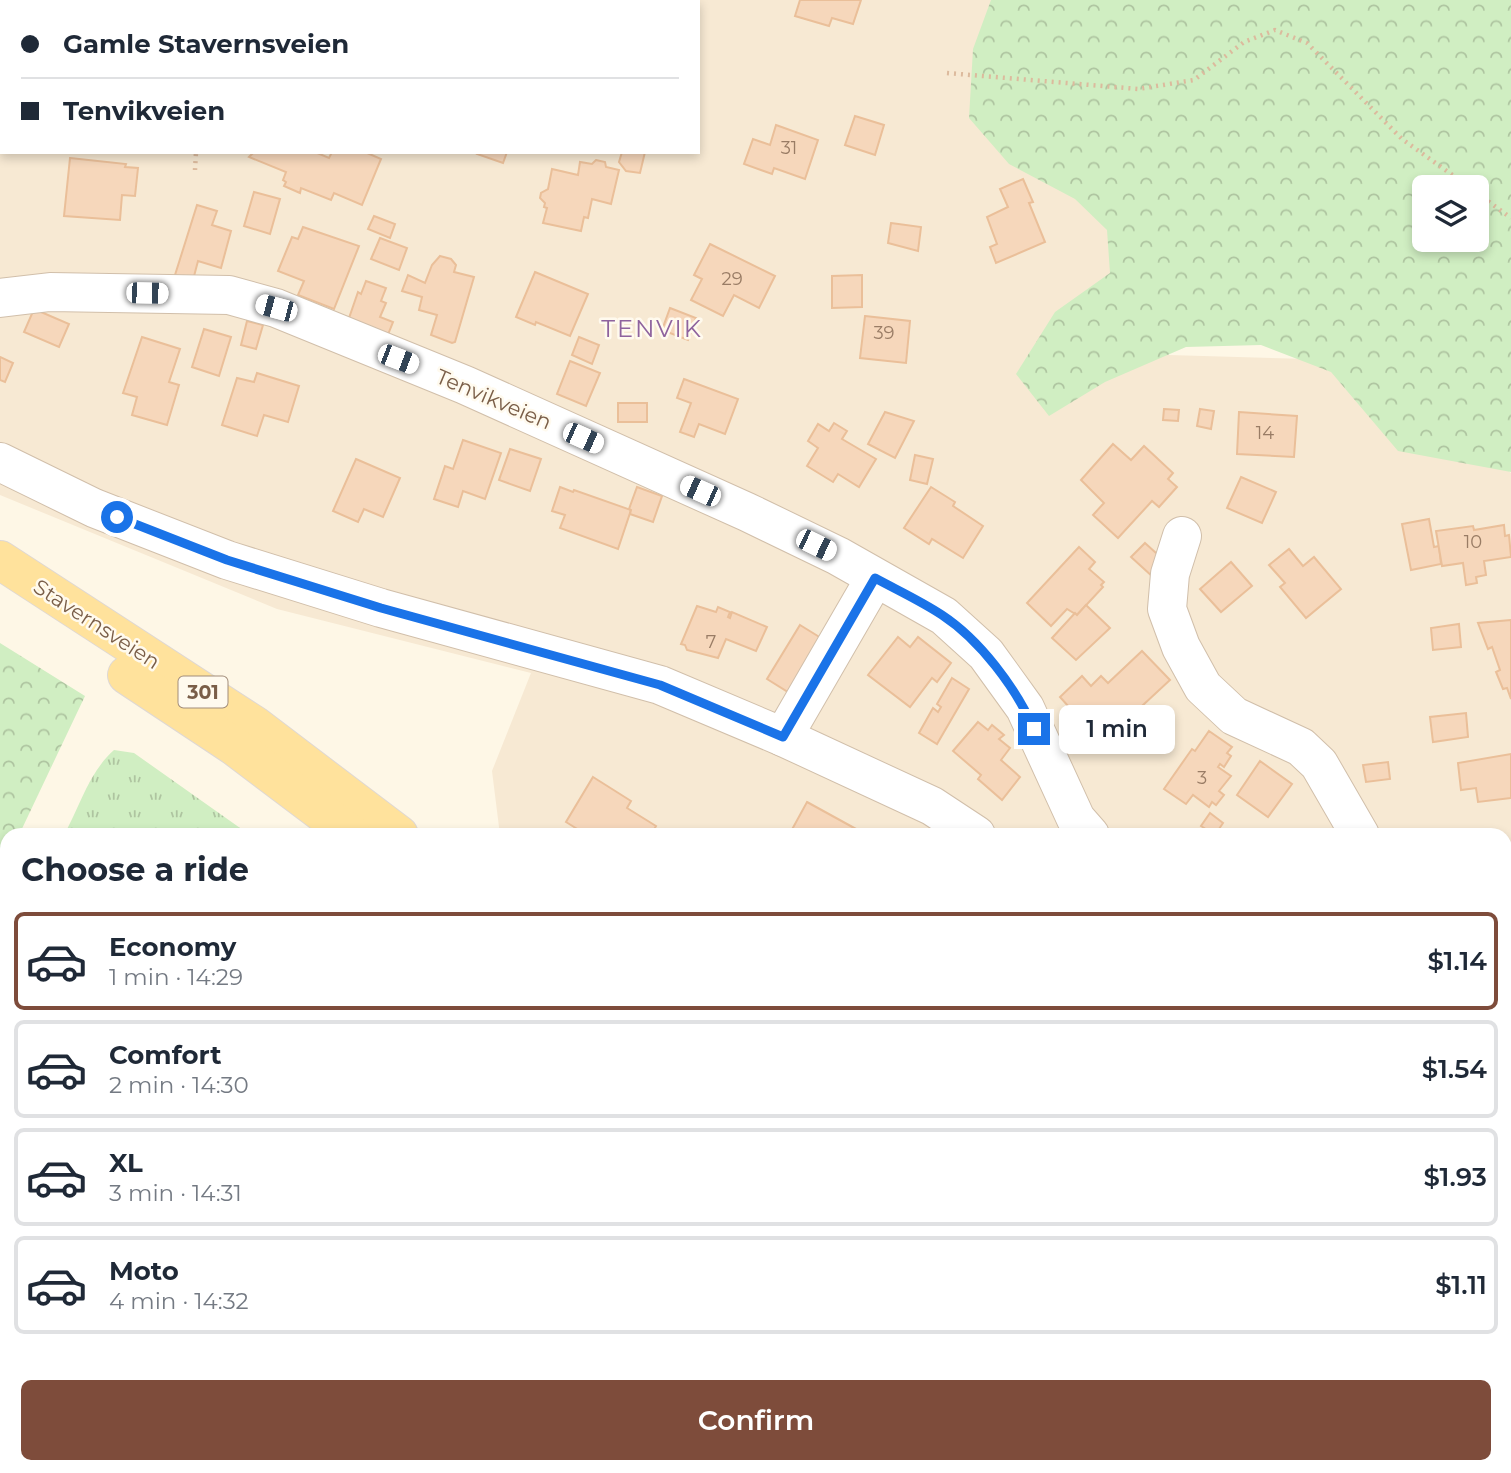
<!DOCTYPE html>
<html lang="en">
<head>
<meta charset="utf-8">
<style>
  :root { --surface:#fff; --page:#f6f6f7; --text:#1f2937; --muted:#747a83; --line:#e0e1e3; --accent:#7e4c3b }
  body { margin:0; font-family:Montserrat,sans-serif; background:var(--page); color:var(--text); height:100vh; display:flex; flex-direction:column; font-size:26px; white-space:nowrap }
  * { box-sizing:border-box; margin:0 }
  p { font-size:23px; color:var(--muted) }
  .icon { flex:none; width:38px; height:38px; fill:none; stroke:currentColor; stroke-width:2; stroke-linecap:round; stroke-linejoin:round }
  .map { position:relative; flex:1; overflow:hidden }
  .side { position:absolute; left:0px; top:828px; width:1512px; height:646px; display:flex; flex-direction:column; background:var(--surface); border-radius:21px 21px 0 0; box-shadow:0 4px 10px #0003 }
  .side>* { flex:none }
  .banner { position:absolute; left:0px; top:0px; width:700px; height:154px; box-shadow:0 4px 10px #0003; display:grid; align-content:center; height:154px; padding:0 21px; background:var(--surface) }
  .buttons { position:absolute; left:1412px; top:175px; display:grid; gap:14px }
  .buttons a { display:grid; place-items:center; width:77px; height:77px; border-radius:10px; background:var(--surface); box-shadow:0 4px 10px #0003; font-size:35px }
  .end { position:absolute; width:32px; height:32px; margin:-16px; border:9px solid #1a73e8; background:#fff; box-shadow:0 0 0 4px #fff }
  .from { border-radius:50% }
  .bubble { position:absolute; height:49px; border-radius:10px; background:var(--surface); box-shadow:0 4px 10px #0003; font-size:23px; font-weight:600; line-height:49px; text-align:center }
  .car { position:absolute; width:21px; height:42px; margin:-21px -10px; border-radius:9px; box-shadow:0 0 5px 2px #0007; background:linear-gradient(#fff 24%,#345 0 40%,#fff 0 76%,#345 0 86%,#fff 0) }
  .banner b { display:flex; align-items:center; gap:24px; height:66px; font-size:26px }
  .banner b+b { border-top:2px solid var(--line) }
  .banner i { width:18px; height:18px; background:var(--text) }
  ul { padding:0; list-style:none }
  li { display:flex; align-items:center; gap:21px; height:98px; margin:0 14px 10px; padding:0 7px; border:4px solid var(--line); border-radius:10px }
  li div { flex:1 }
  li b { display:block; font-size:26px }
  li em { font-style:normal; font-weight:600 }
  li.current { border-color:var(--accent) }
  li>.icon { width:63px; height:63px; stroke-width:1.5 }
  h2 { padding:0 21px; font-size:32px; line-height:84px }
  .cta { display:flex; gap:14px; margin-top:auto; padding:14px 21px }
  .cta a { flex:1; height:80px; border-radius:10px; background:var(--accent); color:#fff; font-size:28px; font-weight:600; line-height:80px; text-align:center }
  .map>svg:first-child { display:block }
</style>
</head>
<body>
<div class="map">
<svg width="1511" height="1473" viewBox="0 0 1511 1473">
  <defs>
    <pattern id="grass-tufts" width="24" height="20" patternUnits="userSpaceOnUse" patternTransform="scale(1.75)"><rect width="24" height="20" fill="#d0eec2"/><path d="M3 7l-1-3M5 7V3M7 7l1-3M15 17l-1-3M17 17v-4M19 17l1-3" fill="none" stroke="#aec4a0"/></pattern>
    <pattern id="forest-crowns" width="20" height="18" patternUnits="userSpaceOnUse" patternTransform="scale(1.75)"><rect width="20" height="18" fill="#d0eec2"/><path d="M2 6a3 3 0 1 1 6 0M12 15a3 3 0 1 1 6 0" fill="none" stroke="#aec4a0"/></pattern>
  </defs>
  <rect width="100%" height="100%" fill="#fef7e6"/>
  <polygon fill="#f7e9d3" points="212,0 1024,0 1098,88 1134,354 1309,359 1437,411 1511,473 1511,1473 1473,1473 1469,1467 1505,1466 1505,835 500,835 492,771 531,673 277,609 0,495 0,93 2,152 698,152 698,2 211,2"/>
  <g fill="url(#grass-tufts)">
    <path d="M114 750 134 753 250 835H64C80 806 89 772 114 750Z"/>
    <polygon points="7,939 7,1031 0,1025 0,952"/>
  </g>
  <g fill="url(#forest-crowns)" fill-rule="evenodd">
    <path d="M991 0H1511V472L1398 451 1331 372 1261 345 1186 347 1105 382 1049 416 1016 374 1055 312 1110 273 1107 230 1075 199 1009 164 969 118 973 49ZM1477 187V240H1424V187Z"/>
    <polygon points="0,643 85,696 19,835 7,835 7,859 0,874"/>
    <polygon points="1511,1012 1511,1191 1505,1183 1505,1016"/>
    <polygon points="0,1067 7,1074 7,1466 713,1466 719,1473 0,1473"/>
  </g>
  <g fill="#f6d7bb" stroke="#eabf99" stroke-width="2">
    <polygon points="800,0 861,0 853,24 832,18 829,26 795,16"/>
    <polygon points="855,116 884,125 875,155 845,145"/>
    <polygon points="776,125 818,140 805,179 774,168 772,174 744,164 753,139 770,145"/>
    <polygon points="254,152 315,152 329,158 332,152 365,152 381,159 362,205 334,193 331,200 301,188 300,193 284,186 286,182 283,180 286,172 249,157"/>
    <polygon points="478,152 507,152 503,163 477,154"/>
    <polygon points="622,152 645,152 640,173 626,171 619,162"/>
    <polygon points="70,158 126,164 125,167 138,168 135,196 122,195 120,220 64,216"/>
    <polygon points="596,160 605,162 606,167 619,170 611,204 592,199 588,218 584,217 581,231 543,223 547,208 544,207 545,203 540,198 541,193 548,189 552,169 578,175 580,162 592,164"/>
    <polygon points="1023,179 1033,202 1029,203 1045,242 996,263 990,247 997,244 987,217 1008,207 1000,189"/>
    <polygon points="254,192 280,199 270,234 244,226"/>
    <polygon points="197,205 217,211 212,225 231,231 221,268 198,261 193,280 175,275"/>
    <polygon points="374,216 395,224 390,238 368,229"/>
    <polygon points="891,223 921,227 918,251 888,243"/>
    <polygon points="303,227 359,246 334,309 298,295 304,281 278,271 292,237 298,239"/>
    <polygon points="380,238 407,248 399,270 371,259"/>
    <polygon points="710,244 775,276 759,308 734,295 723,316 691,300 702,279 694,275"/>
    <polygon points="440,256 451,259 456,265 454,272 474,277 455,342 452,343 431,335 437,315 419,310 422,297 402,291 408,275 425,283 432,265"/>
    <polygon points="535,272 588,294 570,336 536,322 535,325 516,317"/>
    <polygon points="862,275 862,307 832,308 832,276"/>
    <polygon points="366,281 386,288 381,301 386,303 380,317 393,322 387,337 348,321 358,292 361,294"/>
    <polygon points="670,308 696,318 688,340 662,330"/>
    <polygon points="34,309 69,324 59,347 24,332"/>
    <polygon points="865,316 910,321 906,363 860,358"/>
    <polygon points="247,321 263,325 256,349 241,345"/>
    <polygon points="204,329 231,337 219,376 192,367"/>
    <polygon points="142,337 180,349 169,382 179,385 167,425 132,415 137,397 123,393"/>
    <polygon points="579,337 599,345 592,364 572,355"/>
    <polygon points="0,357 13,363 5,382 0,380"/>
    <polygon points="570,361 600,373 586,406 557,394"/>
    <polygon points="257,373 299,386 288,422 264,415 257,436 222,425 237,378 254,382"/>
    <polygon points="684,379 738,399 725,434 699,424 694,437 680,432 691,403 677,398"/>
    <rect x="618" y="403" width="29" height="19"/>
    <polygon points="1164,409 1179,410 1178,421 1163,420"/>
    <polygon points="1200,409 1214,411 1211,429 1197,426"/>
    <polygon points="885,412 914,421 895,458 868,444"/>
    <polygon points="1239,412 1297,416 1294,457 1237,454"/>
    <polygon points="834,423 847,431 842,439 876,459 859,487 838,474 833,482 807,466 818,448 808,441 818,424 829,431"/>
    <polygon points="463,440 501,453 485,499 463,491 458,507 434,499 445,466 453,469"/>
    <polygon points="1113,444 1131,460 1144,446 1173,473 1168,479 1177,487 1159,507 1152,501 1118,538 1093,515 1104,503 1081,480"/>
    <polygon points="510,449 541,459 530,491 499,480"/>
    <polygon points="915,455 933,459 927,484 910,480"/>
    <polygon points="356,459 400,478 383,517 364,509 358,522 333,511"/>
    <polygon points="1241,477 1276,492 1262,523 1227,508"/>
    <polygon points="560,487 573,492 574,490 631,510 618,549 560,528 565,515 552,511"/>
    <polygon points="637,487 662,496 653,522 630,514 631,510 629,509"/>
    <polygon points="931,487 955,502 953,506 983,526 963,558 932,539 929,544 904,528"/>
    <polygon points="1429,519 1434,547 1439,546 1441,564 1411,570 1402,524"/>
    <polygon points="1504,525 1505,536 1509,535 1511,557 1484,561 1486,575 1476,577 1477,583 1466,585 1463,563 1442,566 1436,531 1473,526 1474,530"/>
    <polygon points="1145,543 1166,562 1153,577 1131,557"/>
    <polygon points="1079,547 1095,562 1089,569 1104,582 1101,585 1103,587 1077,615 1067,609 1051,626 1027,603"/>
    <polygon points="1289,549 1303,566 1314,557 1341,589 1306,618 1280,587 1285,583 1269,565"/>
    <polygon points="1231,562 1252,586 1221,612 1200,589"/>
    <polygon points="1086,605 1110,628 1076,660 1052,638 1075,613 1077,615"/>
    <polygon points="697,606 716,612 718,607 730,612 728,617 730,618 732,612 767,627 756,651 726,639 718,658 687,650 685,645 681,644"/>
    <polygon points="1511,620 1511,699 1507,688 1503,689 1496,672 1500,670 1492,647 1488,649 1478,623"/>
    <polygon points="1459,624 1461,647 1433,650 1431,628"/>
    <polygon points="800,625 821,638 788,692 767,679"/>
    <polygon points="898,637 910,647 918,637 951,663 937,682 932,678 910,707 868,675"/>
    <polygon points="1142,651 1170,680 1101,744 1067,709 1069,707 1060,697 1082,676 1091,686 1101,676 1108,683"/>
    <polygon points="952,678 969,689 937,744 919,733 933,708 938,712 941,707 937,704"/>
    <polygon points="1466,713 1468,737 1433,742 1430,717"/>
    <polygon points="978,722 988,730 992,725 1004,735 999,739 1010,748 1001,760 1020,777 1002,800 978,779 981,775 953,751"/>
    <polygon points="1209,731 1232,747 1227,753 1231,756 1224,767 1220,764 1218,767 1231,776 1219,791 1224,795 1216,805 1212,802 1209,807 1193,795 1186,804 1164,789 1192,749 1195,751"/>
    <polygon points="1511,754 1511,798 1478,802 1476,788 1461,790 1458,763"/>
    <polygon points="1260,761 1292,784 1268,817 1237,795"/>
    <polygon points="1388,762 1390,779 1366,782 1363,765"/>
    <polygon points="593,777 631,801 627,808 656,826 651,835 587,835 566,822"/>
    <polygon points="807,802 867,835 789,835"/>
    <polygon points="1210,813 1223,823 1215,835 1201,826"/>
    <polygon points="1505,918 1511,918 1511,956 1505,957"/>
    <polygon points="1511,1365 1511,1419 1505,1421 1505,1366"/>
  </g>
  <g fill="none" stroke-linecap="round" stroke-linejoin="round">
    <g stroke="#d1bfaa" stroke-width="40">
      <g id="minor">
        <polyline points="0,298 50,292 229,295 276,308 465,385 747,512 838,556 944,616 986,654 1025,708 1076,819 1090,835"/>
        <polyline points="0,462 94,508 227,560 381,608 660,685 783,737 932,806 976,835"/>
        <polyline points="1182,536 1170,574 1167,609 1181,647 1203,687 1234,716 1301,747 1319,764 1360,835"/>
        <polyline points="783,737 875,578"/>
        <polyline points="0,1043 7,1049"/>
        <polyline points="1505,1124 1511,1123"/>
        <polyline points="1505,1239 1511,1245"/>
        <polyline points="137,1473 138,1466"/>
      </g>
    </g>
    <g stroke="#dfd8d3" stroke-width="40">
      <g id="major">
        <polyline points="0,560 254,725 399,835"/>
        <polyline points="127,675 234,746 352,835"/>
        <polyline points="904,1466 908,1473"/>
        <polyline points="936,1466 940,1473"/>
      </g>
    </g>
    <g stroke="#dcba9d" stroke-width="4.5" stroke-dasharray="2 5" stroke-linecap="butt">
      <polyline points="211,0 211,2"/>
      <polyline points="947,73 1138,89 1194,80 1244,42 1275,30 1307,43 1402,139 1469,187"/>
      <polyline points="195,170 196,152"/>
      <polyline points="1477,193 1511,218"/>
    </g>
    <use href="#minor" stroke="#fff" stroke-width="38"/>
    <use href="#major" stroke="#ffe29c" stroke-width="38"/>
  </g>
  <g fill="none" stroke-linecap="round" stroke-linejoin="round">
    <path stroke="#1a73e8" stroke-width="9" d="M117 517 227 560 381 608 660 685 783 737 875 578C897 590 921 601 942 615 980 640 1016 688 1034 729"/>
  </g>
  <g text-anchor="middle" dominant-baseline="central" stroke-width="5" stroke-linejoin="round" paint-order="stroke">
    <g font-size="18" fill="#997c65">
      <text x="789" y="148">31</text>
      <text x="732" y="279">29</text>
      <text x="884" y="333">39</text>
      <text x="1265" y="433">14</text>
      <text x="1473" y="542">10</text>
      <text x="711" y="642">7</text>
      <text x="1202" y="778">3</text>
    </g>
    <rect fill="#fffaee" stroke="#a28d7a" stroke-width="2" x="178.5" y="676.5" width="49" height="31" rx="5"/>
    <g font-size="19" font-weight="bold" fill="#7a5e48">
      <text x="203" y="692">301</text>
    </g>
    <g font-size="21" fill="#7a5e48" stroke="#fffaee">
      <text transform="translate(494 399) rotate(23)">Tenvikveien</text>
      <text transform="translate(97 624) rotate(33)">Stavernsveien</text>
    </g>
    <g font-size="24" letter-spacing="2" fill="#8f639e" stroke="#fffaee">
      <text x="652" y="328">TENVIK</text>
    </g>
  </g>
</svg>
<div class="buttons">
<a><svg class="icon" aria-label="layers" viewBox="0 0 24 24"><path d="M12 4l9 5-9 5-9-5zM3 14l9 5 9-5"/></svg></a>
</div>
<i class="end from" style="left:117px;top:517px"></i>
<i class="end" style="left:1034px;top:729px"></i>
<div class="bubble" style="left:1059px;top:705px;width:116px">1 min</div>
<i class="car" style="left:147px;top:293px;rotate:91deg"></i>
<i class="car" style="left:276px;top:308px;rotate:285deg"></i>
<i class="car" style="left:398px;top:359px;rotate:111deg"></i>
<i class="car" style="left:583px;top:438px;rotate:114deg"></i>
<i class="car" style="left:700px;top:491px;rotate:294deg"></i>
<i class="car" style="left:816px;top:545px;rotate:116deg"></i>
<div class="banner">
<b><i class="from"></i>Gamle Stavernsveien</b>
<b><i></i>Tenvikveien</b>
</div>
<section class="side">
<h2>Choose a ride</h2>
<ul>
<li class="current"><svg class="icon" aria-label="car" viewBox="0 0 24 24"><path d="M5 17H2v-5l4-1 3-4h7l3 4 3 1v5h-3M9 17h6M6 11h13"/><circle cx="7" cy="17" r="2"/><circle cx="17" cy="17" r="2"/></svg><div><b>Economy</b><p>1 min · 14:29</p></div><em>$1.14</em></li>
<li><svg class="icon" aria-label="car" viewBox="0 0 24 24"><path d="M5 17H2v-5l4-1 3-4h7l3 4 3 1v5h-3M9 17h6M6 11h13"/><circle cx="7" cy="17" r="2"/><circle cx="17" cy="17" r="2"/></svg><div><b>Comfort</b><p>2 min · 14:30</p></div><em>$1.54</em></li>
<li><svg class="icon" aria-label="car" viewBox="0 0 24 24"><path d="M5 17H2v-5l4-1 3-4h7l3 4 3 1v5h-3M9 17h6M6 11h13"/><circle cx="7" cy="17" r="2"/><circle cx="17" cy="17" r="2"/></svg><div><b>XL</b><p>3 min · 14:31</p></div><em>$1.93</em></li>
<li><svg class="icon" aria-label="car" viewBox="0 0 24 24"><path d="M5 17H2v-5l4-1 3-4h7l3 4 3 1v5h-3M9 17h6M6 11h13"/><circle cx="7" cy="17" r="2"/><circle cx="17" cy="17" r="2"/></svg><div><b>Moto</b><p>4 min · 14:32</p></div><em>$1.11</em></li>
</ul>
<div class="cta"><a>Confirm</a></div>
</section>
</div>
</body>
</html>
